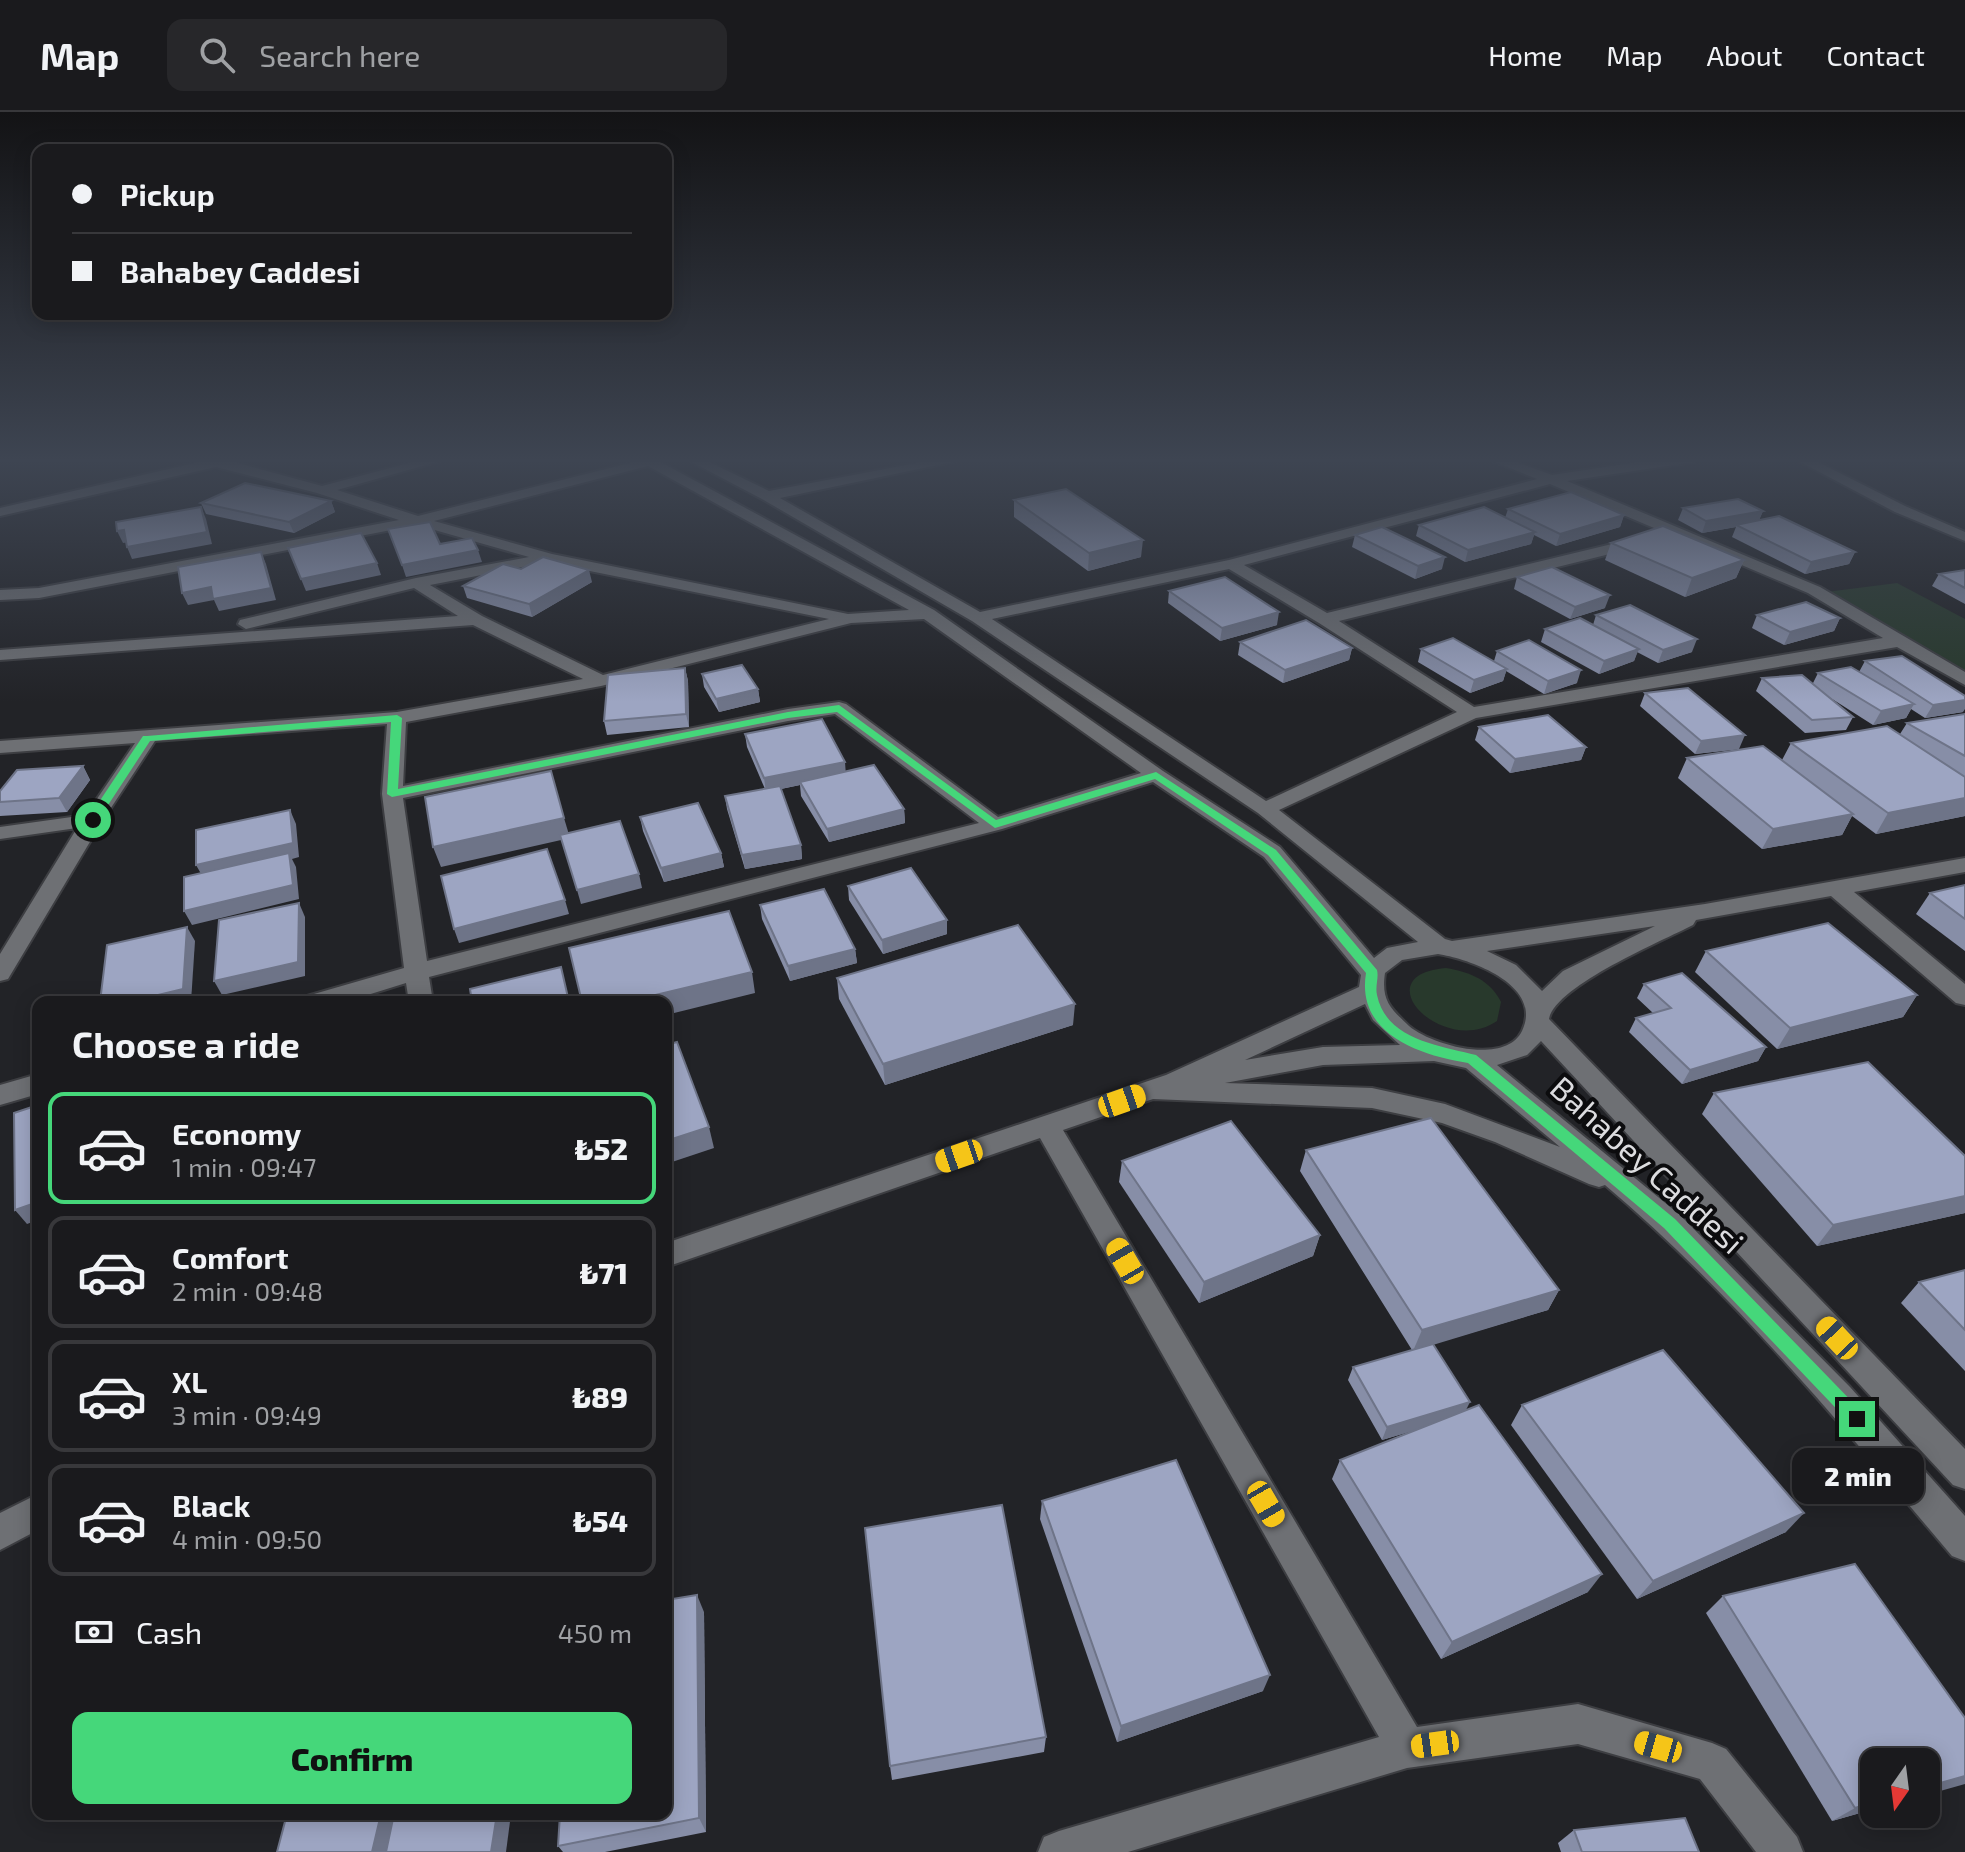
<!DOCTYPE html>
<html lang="en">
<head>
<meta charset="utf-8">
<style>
  :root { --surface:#1a1a1d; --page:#27272a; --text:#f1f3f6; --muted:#9fa1a4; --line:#38383b; --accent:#45d77a }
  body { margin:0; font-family:"Exo 2",sans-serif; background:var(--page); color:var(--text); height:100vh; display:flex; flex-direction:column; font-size:30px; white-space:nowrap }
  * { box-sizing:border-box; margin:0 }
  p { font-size:26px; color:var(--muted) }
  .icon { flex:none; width:44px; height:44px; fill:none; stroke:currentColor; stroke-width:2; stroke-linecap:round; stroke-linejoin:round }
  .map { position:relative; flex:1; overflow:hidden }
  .panel { position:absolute; left:32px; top:884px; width:640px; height:824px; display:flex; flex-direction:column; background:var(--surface); border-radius:16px; box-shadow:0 4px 20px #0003,0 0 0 2px var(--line) }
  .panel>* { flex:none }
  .banner { position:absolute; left:32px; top:32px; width:640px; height:176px; border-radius:16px; box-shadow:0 4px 20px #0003,0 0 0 2px var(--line); display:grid; align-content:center; height:176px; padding:0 40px; background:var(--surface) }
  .needle { width:52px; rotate:194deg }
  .buttons { position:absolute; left:1860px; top:1636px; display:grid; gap:16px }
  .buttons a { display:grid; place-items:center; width:80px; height:80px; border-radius:16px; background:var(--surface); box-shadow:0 4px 20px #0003,0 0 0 2px var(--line); font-size:40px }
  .end { position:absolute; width:36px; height:36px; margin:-18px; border:10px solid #45d77a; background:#111; box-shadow:0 0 0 4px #111 }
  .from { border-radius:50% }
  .bubble { position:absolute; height:56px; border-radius:16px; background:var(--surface); box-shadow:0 4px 20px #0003,0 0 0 2px var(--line); font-size:26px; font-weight:800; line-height:56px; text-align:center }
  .car { position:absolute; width:24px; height:48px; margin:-24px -12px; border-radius:10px; box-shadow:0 0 6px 2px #0007; background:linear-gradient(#f5c518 24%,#345 0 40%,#f5c518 0 76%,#345 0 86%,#f5c518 0) }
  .banner b { display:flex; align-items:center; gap:28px; height:76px; font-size:30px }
  .banner b+b { border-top:2px solid var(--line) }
  .banner i { width:20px; height:20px; background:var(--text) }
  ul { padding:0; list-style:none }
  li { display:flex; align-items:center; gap:24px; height:112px; margin:0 16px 12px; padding:0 24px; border:4px solid var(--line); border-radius:16px }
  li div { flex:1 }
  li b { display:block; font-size:30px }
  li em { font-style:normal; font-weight:800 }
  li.active { border-color:var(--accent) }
  li>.icon { width:72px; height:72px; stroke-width:1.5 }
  h2 { padding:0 40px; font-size:36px; line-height:96px }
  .pay { display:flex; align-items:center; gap:20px; height:88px; padding:0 40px; font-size:30px }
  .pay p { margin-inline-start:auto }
  .button { display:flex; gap:16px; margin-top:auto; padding:16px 40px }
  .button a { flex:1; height:92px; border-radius:16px; background:var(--accent); color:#111; font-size:32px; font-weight:800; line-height:92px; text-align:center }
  header { display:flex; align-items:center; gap:48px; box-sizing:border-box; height:112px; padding:0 40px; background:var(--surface); border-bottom:2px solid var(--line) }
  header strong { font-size:38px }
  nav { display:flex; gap:44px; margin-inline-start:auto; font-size:28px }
  .search { width:560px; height:72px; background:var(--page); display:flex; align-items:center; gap:20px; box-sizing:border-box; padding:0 28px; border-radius:16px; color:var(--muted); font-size:30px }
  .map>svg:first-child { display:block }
</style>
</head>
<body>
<header>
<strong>Map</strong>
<div class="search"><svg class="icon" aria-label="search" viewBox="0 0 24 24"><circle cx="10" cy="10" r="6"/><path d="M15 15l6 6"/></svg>Search here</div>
<nav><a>Home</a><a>Map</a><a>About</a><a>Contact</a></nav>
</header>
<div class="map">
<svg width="1965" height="1740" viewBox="0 0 1965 1740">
  <rect width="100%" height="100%" fill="#222327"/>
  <g fill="#28392c">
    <polygon points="1897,471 1965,507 1965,559 1826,480"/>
    <path d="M1446 856C1470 860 1490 868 1501 890L1497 909C1443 946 1362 863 1446 856Z"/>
  </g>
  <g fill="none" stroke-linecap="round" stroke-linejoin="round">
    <g stroke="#3d3e42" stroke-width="4">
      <g id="minor">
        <path d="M192 346H219L322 374 428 346H451L337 378 418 404 638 349 637 346H653L934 498 1163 659 1280 735 1374 846 1387 836 1418 830 1258 701 972 509 762 387 684 346H701L769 379 943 346H971L780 386 980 500 1229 448 1537 367 1485 346H1505L1552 363 1665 346H1700L1694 350 1567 369 1820 475 1965 560V573L1897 535 1476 606 1279 698 1445 827 1452 829 1705 792 1965 746V760L1854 780 1965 872V893L1956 891 1831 784 1696 808 1693 813C1662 829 1555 874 1549 907L1965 1337V1377L1953 1373 1541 929 1527 943 1497 953 1680 1103 1850 1275 1965 1404V1449L1952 1444C1843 1315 1734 1182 1605 1073L1599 1075 1589 1072 1495 1030 1442 1011 1372 996 1153 987 1063 1018 1417 1615 1578 1592 1712 1631 1726 1637 1797 1725 1803 1740H1756L1700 1667 1578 1632 1407 1656 1128 1740H1038L1044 1725 1059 1719 1379 1625 1040 1026 666 1155V1131L1166 963 1359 875 1361 863 1264 745 1153 670 1002 717 429 865 433 890H409L406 871 345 890H304L307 884 404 856 382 682 387 612 155 629 103 708 8 867 0 869V842L77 716 0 727V715L86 703 135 631 0 641V629L397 600 583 567 473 513 0 548V538L458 504 414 476 246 517 238 512 240 508 416 466 529 445 417 413 39 486 0 488V478L39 476 399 408 317 381 216 355 0 404V396L199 350ZM648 354 909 498 848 502 552 442 434 409ZM1550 372 1808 481 1883 526 1474 595 1339 509 1646 433V427L1641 425 1327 501 1244 453ZM548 450 550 451 829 507 603 563 482 504 430 473ZM1229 457 1319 511 1457 600 1266 689 992 507ZM924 507 1141 661 998 705 846 592 839 590 788 597 403 674 406 610 601 574 851 511ZM835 602 979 711 427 849 403 686 788 609ZM1655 814 1563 859 1542 879 1516 853 1487 839ZM1438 842C1470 847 1544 873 1522 919 1505 954 1431 933 1409 914 1390 896 1381 888 1385 861L1402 848ZM1365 892 1373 908 1400 933 1323 935 1245 948ZM1434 949 1466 956 1560 1035 1445 992 1372 976 1225 971 1323 953Z"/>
        <polygon points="1793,346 1810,346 1905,394 1965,420 1965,429 1895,400"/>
        <polygon points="38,962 38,982 0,993 0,973"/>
        <polygon points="38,1382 38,1418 0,1438 0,1401"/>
      </g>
    </g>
    <use href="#minor" fill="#6e7074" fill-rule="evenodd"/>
  </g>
  <g fill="#878ea7">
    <polygon points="1014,388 1141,445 1088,459 1014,405"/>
    <polygon points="331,389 335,400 294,421 206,402 201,391"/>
    <polygon points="1683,396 1763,399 1759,408 1855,440 1849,452 1805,462 1732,425 1736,415 1702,421 1678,408"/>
    <polygon points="1508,397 1624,403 1620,415 1556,434 1534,423 1531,432 1465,450 1416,424 1419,413 1505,406"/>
    <polygon points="1355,423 1442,457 1415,467 1352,435"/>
    <polygon points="1611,431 1744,448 1736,466 1685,485 1605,448"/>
    <polygon points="521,457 592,470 532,505 467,486 463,474"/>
    <polygon points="1965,458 1965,492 1932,474 1939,462"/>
    <polygon points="1517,465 1605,496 1570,507 1514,477"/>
    <polygon points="1169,479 1277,513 1220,529 1168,491"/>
    <polygon points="1596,503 1692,540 1658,551 1637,540 1634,549 1599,562 1541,530 1545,517 1593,513"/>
    <polygon points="1757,503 1840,506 1834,519 1784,533 1752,516"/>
    <polygon points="1240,530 1352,536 1349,548 1283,571 1238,543"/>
    <polygon points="1421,537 1494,549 1497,539 1577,571 1544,582 1506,559 1503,569 1470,581 1418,550"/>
    <polygon points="1865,549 1963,600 1925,606 1911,597 1906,606 1873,613 1829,585 1853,605 1846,618 1805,621 1756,579 1762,566 1813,571 1818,561 1859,560"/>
    <polygon points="685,556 688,569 689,615 607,623 604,609"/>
    <polygon points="702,562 758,577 760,590 719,600 704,575"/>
    <polygon points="1645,581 1739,637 1695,642 1640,594"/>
    <polygon points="1965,602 1965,704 1876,722 1852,704 1842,723 1762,737 1678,666 1687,646 1782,648 1791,631 1900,622 1907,611"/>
    <polygon points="1479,615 1586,635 1581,648 1510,661 1475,628"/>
    <polygon points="745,622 845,659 904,697 905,711 829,730 801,684 800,673 781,677 801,733 802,747 745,757 727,697 725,684 765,677 747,635"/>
    <polygon points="83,654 90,668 67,700 0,704 0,679"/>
    <polygon points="640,705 721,741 724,755 664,770 643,719"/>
    <polygon points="1965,773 1965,839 1916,802 1930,781"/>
    <polygon points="848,774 947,808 947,822 883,842 849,788"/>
    <polygon points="760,793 855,837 857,851 790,869 762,807"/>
    <polygon points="1706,839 1917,883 1903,905 1777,937 1695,860"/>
    <polygon points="837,866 1073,913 885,973 839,887"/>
    <polygon points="1644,872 1766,935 1758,949 1682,972 1629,920 1636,906 1653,901 1637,886"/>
    <polygon points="1714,981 1965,1044 1965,1101 1817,1134 1702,1002"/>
    <polygon points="1306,1038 1559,1178 1548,1198 1433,1232 1466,1298 1588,1480 1441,1547 1332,1367 1340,1348 1415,1318 1382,1328 1348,1268 1353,1255 1412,1238 1300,1059"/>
    <polygon points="1122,1049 1320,1123 1313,1144 1199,1191 1119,1070"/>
    <polygon points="1965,1158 1965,1259 1901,1191 1919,1170"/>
    <polygon points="1522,1293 1786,1420 1637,1487 1511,1313"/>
    <polygon points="1042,1389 1263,1579 1117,1630 1040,1407"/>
    <polygon points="1723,1484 1874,1697 1832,1709 1706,1501"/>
    <polygon points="704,1500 706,1720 605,1740 563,1740 558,1734"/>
    <polygon points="1046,1625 1044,1640 892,1668 890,1654"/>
    <polygon points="1574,1718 1699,1740 1561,1740 1558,1731"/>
  </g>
  <g fill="#6e7488">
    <polygon points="331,389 335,400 294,421 289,410"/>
    <polygon points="201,395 206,407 212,432 132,447 127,435"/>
    <polygon points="1763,399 1758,411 1736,413 1736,415 1702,421 1706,409"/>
    <polygon points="1624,403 1620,415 1556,434 1560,422"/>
    <polygon points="124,418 130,430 123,431 117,419"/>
    <polygon points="1535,420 1531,432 1465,450 1468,438"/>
    <polygon points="1143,428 1141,445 1088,459 1089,441"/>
    <polygon points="478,438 482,450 406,465 402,453"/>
    <polygon points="261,440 266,452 276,488 219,499 214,488 188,493 182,481"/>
    <polygon points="1855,440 1849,452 1805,462 1811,450"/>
    <polygon points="1445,445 1442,457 1415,467 1418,454"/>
    <polygon points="1744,448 1736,466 1685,485 1692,466"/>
    <polygon points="377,451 381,463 306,479 301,467"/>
    <polygon points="589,458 592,470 532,505 529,492"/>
    <polygon points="1610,483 1605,496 1570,507 1575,495"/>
    <polygon points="1279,500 1277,513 1220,529 1222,516"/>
    <polygon points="1840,506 1834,519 1784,533 1790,520"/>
    <polygon points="1697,527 1692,540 1658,551 1663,538"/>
    <polygon points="1352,536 1349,548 1283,571 1285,558"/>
    <polygon points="1639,537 1634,549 1599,562 1604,549"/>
    <polygon points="685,556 688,569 689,615 686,602"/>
    <polygon points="1507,557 1503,569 1470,581 1474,568"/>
    <polygon points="1581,558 1577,571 1544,582 1548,569"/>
    <polygon points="758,577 760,590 719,600 716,587"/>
    <polygon points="1965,588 1965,597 1963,600 1925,606 1933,593"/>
    <polygon points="1914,592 1906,606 1873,613 1881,599"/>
    <polygon points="1745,623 1739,637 1695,642 1701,629"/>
    <polygon points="1586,635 1581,648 1510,661 1515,647"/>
    <polygon points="845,650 846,664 800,670 800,673 766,680 764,666"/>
    <polygon points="83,654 90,668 67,700 59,686"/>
    <polygon points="1965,686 1965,704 1876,722 1888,701"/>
    <polygon points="904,697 905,711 829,730 827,717"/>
    <polygon points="290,698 296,712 299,745 292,747 296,755 299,787 192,813 184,799 204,767 196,753"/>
    <polygon points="1853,702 1842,723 1762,737 1773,717"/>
    <polygon points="564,706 570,726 441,755 433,735"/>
    <polygon points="801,733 802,747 745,757 742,743"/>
    <polygon points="721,741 724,755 664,770 661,756"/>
    <polygon points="639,762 642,776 581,792 577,778"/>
    <polygon points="565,788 569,802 459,831 454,817"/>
    <polygon points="299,791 305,805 305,864 222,883 214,869"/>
    <polygon points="947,808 947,822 883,842 882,828"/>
    <polygon points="187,815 195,829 191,890 129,890"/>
    <polygon points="855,837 857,851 790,869 788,854"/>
    <polygon points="752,860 755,881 666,903 666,890 626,890"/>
    <polygon points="1917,883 1903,905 1777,937 1790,916"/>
    <polygon points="1075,892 1073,913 885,973 883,952"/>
    <polygon points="1766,935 1758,949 1682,972 1690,958"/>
    <polygon points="709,1015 714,1036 666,1052 666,1029"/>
    <polygon points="1965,1084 1965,1101 1817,1134 1833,1113"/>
    <polygon points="38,1090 38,1108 27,1112 15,1098"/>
    <polygon points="1320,1123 1313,1144 1199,1191 1204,1170"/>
    <polygon points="1559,1178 1548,1198 1413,1239 1422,1218"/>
    <polygon points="1470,1290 1463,1304 1382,1328 1387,1315"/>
    <polygon points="1804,1401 1786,1420 1637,1487 1653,1469"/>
    <polygon points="1602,1462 1588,1480 1441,1547 1452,1530"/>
    <polygon points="697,1483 704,1500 706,1720 699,1706"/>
    <polygon points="1270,1563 1263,1579 1117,1630 1121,1614"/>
    <polygon points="1965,1664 1965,1672 1926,1683 1926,1675"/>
    <polygon points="1874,1690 1874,1697 1832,1709 1855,1696"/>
    <polygon points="381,1702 399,1702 391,1740 372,1740"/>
    <polygon points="497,1702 511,1702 506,1740 491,1740"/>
  </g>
  <g fill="#9da5c2" stroke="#6e7488" stroke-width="2">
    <polygon points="245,371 331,389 289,410 201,391"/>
    <polygon points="1066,377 1143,428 1089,441 1014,388"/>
    <polygon points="1571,380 1624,403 1560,422 1508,397"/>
    <polygon points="1738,387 1763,399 1706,409 1683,396"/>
    <polygon points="201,395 207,420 127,435 124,418 117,419 116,410"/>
    <polygon points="1484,395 1535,420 1468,438 1419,413"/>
    <polygon points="1779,404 1855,440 1811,450 1736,413"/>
    <polygon points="430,410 440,432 472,426 478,438 402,453 388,417"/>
    <polygon points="1663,414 1744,448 1692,466 1611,431"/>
    <polygon points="1382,415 1445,445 1418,454 1355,423"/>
    <polygon points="361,421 377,451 301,467 288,436"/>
    <polygon points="261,440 271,476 213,487 211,475 182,481 178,455"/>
    <polygon points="543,445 589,458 529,492 463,474 503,452 521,457"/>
    <polygon points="1552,455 1610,483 1575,495 1517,465"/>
    <polygon points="1965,458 1965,476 1939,462"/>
    <polygon points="1225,465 1279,500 1222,516 1169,479"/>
    <polygon points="1806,490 1840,506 1790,520 1757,503"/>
    <polygon points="1630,493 1697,527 1663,538 1596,503"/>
    <polygon points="1580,506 1639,537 1604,549 1545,517"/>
    <polygon points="1306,508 1352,536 1285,558 1240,530"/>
    <polygon points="1453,526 1507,557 1474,568 1421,537"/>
    <polygon points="1529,528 1581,558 1548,569 1497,539"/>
    <polygon points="1902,544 1965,584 1965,588 1933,593 1865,549"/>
    <polygon points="742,553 758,577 716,587 702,562"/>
    <polygon points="1851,555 1914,592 1881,599 1818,561"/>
    <polygon points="685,556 686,602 604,609 608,563"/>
    <polygon points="1802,563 1853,605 1812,608 1762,566"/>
    <polygon points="1688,576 1745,623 1701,629 1645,581"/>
    <polygon points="1965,602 1965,644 1907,611"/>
    <polygon points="1548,603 1586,635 1515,647 1479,615"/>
    <polygon points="822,607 845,650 764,666 745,622"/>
    <polygon points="1887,614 1965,665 1965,686 1888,701 1791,631"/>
    <polygon points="1763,634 1853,702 1773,717 1687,646"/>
    <polygon points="874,653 904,697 827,717 800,670"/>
    <polygon points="83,654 59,686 0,690 0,679 17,658"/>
    <polygon points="551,659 564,706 433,735 425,685"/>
    <polygon points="780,674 801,733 742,743 725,684"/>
    <polygon points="698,691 721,741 661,756 640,705"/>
    <polygon points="290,698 293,731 196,753 196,718"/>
    <polygon points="620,709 639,762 577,778 560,723"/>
    <polygon points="547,737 565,788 454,817 441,764"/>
    <polygon points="289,741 293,773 184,799 184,765"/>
    <polygon points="911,756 947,808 882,828 848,774"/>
    <polygon points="1965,773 1965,807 1930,781"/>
    <polygon points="824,777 855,837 788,854 760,793"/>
    <polygon points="299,791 298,850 214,869 219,808"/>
    <polygon points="729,799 752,860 626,890 582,890 569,836"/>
    <polygon points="1828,811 1917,883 1790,916 1706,839"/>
    <polygon points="1018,813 1075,892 883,952 837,866"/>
    <polygon points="187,815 183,877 129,890 100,890 107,833"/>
    <polygon points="561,855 569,890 472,890 470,877"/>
    <polygon points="1682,861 1766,935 1690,958 1636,906 1671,896 1644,872"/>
    <polygon points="677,930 709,1015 666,1029 666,933"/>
    <polygon points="1868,950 1965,1044 1965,1084 1833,1113 1714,981"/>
    <polygon points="38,993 38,1090 15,1098 14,1001"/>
    <polygon points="1431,1006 1559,1178 1422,1218 1306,1038"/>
    <polygon points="1231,1009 1320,1123 1204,1170 1122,1049"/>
    <polygon points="1965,1158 1965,1218 1919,1170"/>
    <polygon points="1433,1232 1470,1290 1387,1315 1353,1255"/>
    <polygon points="1663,1238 1804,1401 1653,1469 1522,1293"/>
    <polygon points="1479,1293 1602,1462 1452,1530 1340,1348"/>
    <polygon points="1176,1348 1270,1563 1121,1614 1042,1389"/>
    <polygon points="1002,1393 1046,1625 890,1654 865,1416"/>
    <polygon points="1855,1452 1965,1606 1965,1664 1926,1675 1926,1650 1874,1650 1874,1690 1855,1696 1723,1484"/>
    <polygon points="697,1483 699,1706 558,1734 560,1702 666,1702 666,1488"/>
    <polygon points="287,1702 381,1702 372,1740 277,1740"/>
    <polygon points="394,1702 497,1702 491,1740 386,1740"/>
    <polygon points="1685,1706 1699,1740 1582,1740 1574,1718"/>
  </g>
  <linearGradient id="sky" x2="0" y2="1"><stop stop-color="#131315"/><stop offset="0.59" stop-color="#3e4552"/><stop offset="1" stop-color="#3e4552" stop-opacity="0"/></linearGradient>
  <rect width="1965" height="590" fill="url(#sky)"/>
  <path fill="#45d77a" d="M839 593 996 708 1156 660 1276 738 1377 858C1379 866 1375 874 1377 883 1386 928 1441 934 1476 943L1675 1107 1863 1301 1866 1307 1863 1312 1857 1315 1851 1312 1664 1116 1468 951C1419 943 1356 922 1366 861L1268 743 1155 667 995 716 837 600 788 606 392 685 387 682 391 610 150 629 97 710 87 708 143 624H147L397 603 402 606 398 677 788 600Z"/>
  <g text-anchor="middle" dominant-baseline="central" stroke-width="8" stroke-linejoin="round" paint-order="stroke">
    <g font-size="32" fill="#dcdcdf" stroke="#0c0c0e">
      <text transform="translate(1648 1052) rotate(42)">Bahabey Caddesi</text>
    </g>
  </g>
</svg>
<div class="buttons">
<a><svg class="needle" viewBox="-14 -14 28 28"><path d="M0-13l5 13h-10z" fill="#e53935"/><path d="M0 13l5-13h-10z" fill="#9fa1a4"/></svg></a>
</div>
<i class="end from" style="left:93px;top:708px"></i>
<i class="end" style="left:1857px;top:1307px"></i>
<div class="bubble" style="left:1792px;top:1336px;width:132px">2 min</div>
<i class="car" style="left:1122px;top:989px;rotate:71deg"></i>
<i class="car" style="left:959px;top:1044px;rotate:251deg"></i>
<i class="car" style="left:1125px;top:1149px;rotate:330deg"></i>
<i class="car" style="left:1837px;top:1226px;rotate:317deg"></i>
<i class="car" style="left:1266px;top:1392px;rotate:150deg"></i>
<i class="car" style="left:1435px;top:1632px;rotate:262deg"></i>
<i class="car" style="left:1658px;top:1635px;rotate:286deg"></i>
<div class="banner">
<b><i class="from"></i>Pickup</b>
<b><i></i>Bahabey Caddesi</b>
</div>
<section class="panel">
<h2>Choose a ride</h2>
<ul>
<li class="active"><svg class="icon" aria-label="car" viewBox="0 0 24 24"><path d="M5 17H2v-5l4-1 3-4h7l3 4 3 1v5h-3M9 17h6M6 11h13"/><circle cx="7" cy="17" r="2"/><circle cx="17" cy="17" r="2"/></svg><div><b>Economy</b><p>1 min · 09:47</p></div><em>₺52</em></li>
<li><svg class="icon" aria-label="car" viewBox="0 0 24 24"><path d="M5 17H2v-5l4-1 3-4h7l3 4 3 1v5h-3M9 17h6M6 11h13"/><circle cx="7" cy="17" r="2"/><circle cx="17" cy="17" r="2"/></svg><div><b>Comfort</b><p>2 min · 09:48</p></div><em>₺71</em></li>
<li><svg class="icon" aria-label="car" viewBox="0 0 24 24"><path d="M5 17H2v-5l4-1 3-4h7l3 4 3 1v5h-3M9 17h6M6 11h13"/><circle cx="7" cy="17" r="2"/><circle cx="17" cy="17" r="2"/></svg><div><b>XL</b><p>3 min · 09:49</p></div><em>₺89</em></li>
<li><svg class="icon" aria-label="car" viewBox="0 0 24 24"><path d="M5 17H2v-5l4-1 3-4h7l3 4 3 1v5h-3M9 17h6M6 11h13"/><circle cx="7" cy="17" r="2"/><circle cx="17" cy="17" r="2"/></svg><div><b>Black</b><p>4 min · 09:50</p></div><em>₺54</em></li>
</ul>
<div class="pay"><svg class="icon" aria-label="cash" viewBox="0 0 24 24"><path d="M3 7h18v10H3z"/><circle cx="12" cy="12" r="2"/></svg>Cash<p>450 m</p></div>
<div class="button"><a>Confirm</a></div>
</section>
</div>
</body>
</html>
